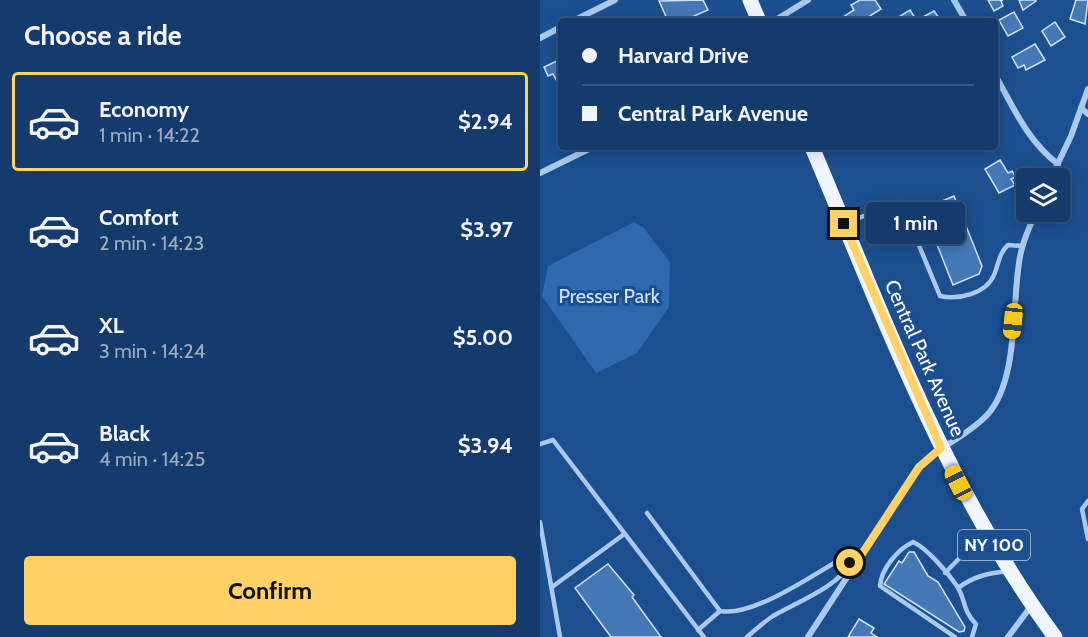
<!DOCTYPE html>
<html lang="en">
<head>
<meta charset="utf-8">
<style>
  :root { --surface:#143b6b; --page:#214673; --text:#f1f3f6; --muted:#9dadc1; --line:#33557e; --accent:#ffd166 }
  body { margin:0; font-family:Cabin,sans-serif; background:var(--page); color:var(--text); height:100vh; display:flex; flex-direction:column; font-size:22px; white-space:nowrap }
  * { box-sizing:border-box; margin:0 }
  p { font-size:20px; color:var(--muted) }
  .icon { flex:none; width:33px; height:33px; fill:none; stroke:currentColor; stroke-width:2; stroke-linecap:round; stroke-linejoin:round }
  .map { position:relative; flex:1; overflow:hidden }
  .details { display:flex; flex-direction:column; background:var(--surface); width:540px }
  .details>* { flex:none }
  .top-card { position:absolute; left:18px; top:18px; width:440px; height:132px; border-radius:6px; box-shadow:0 3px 15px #0003,0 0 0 2px var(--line); display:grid; align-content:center; height:132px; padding:0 24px; background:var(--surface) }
  .tools { position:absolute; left:476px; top:168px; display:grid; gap:12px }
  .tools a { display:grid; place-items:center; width:54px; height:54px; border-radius:6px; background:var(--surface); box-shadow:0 3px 15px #0003,0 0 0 2px var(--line); font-size:30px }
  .end { position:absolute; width:27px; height:27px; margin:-14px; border:8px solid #ffd166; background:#111; box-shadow:0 0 0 3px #111 }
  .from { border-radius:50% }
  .bubble { position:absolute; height:42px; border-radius:6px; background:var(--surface); box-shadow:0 3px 15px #0003,0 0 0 2px var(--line); font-size:20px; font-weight:700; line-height:42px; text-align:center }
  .car { position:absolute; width:18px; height:36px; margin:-18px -9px; border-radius:8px; box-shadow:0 0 4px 2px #0007; background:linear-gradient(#f5c518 24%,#345 0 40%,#f5c518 0 76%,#345 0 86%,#f5c518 0) }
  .top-card b { display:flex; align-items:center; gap:21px; height:57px; font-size:22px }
  .top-card b+b { border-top:2px solid var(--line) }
  .top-card i { width:15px; height:15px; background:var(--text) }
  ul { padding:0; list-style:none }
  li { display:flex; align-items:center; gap:18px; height:99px; margin:0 12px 9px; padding:0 12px; border:3px solid transparent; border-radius:6px }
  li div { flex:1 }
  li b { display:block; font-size:22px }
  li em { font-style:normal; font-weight:700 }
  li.active { border-color:var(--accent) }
  li>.icon { width:54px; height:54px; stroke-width:1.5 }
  h2 { padding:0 24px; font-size:27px; line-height:72px }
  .cta { display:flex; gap:12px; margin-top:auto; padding:12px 24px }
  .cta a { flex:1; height:69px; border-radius:6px; background:var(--accent); color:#111; font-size:24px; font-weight:700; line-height:69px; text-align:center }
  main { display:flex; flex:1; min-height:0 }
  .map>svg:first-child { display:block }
</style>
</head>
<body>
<main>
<section class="details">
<h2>Choose a ride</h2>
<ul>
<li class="active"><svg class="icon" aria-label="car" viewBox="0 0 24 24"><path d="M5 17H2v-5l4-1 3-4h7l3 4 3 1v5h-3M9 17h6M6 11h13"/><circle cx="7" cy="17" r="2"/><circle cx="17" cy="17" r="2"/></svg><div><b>Economy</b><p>1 min · 14:22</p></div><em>$2.94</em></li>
<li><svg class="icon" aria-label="car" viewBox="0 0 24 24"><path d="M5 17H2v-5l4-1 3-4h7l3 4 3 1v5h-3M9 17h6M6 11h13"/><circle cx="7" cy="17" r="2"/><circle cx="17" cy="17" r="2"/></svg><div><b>Comfort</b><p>2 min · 14:23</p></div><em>$3.97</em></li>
<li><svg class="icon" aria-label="car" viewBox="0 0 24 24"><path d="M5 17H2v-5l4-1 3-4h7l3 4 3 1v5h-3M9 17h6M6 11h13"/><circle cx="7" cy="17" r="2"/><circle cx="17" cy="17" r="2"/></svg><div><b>XL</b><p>3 min · 14:24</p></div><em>$5.00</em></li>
<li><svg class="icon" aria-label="car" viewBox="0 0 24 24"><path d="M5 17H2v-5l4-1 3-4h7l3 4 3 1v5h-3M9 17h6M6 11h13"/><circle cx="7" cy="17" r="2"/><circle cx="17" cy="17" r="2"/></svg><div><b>Black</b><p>4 min · 14:25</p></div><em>$3.94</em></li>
</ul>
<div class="cta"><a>Confirm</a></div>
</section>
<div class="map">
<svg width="548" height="637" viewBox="0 0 548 637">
  <rect width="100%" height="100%" fill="#1b4f8f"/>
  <polygon fill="#2e69ad" points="94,222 103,227 130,262 129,307 97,353 56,373 2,296 8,266"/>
  <g fill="#4478b7" stroke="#cfe3fa" stroke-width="1.5">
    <polygon points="163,0 168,10 143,21 128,21 119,1"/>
    <polygon points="320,0 335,0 341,9 322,21 305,21 303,17 314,10 311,5"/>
    <polygon points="448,0 463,0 461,1 463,6 454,11"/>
    <polygon points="479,0 495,0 496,1 483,10"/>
    <polygon points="536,0 548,0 545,24 530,19"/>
    <polygon points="370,10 377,21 359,21 357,18"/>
    <polygon points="394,11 401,21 382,21 381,18"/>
    <polygon points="474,12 483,28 468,36 459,20"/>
    <polygon points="515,22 525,37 511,46 502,31"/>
    <polygon points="495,44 505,60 486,70 484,65 478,68 472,57"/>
    <polygon points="21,59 21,84 19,85 13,74 8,76 4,67"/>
    <polygon points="460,160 468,173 472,171 476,177 471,179 475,185 459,193 445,169"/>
    <polygon points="414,196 442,266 439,274 413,285 383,209"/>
    <polygon points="369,552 374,552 388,576 398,582 425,627 424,631 419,632 344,584 359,561 362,563"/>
    <polygon points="68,564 94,595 92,597 121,637 71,637 35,588"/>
    <polygon points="319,619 334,628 331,633 337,637 308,637"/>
  </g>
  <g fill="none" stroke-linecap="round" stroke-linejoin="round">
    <g stroke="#a9c9ee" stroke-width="4.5">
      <path d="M308 222 361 202 400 296C418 300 446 294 454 275 459 263 459 253 468 245L483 246"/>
      <polyline points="0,444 13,440 164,637"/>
      <polyline points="548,501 542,509 548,539"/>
      <path d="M107 513 180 611C213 617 271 576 301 559L310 563"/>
      <polyline points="0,522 20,637"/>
      <polyline points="405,573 444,533"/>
      <polyline points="12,587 83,535"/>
      <path d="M418 588C434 576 449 573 469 571"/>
      <polyline points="158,630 180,611"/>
      <path d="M207 637C215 630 224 622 233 616 255 603 300 586 310 563L318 559"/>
      <path d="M415 637 340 586C341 569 358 549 373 542 387 548 408 573 417 586 426 600 422 610 436 624L432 637"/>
    </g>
    <g stroke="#a9c9ee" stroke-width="6">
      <polyline points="414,0 426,21"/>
      <polyline points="33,21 75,0"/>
      <polyline points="234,21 268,0"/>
      <polyline points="0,38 21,27"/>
      <path d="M454 73C473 106 487 141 518 164"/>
      <polyline points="541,108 548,114"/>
      <polyline points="0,173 53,147"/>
      <polyline points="511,178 531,136 548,89"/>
      <path d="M268 637 379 467C399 446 428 436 448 414 478 380 472 307 479 263 481 245 489 228 496 212"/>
      <polyline points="468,637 492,605"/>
    </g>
    <g stroke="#f0f6ff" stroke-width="15">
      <polyline points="210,0 219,21"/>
      <path d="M272 147C343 315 406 489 515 637"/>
    </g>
  </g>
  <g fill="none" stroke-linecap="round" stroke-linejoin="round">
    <polyline stroke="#ffd166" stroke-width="8" points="304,224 401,448 379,467 320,557 310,563"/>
  </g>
  <g text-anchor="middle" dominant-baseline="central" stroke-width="6" stroke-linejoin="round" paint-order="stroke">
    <rect fill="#1b4f8f" stroke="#bbcadd" stroke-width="1.5" x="418" y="530" width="72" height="30" rx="4.5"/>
    <g font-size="18" font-weight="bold" fill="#fff">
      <text x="454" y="545">NY 100</text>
    </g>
    <g font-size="20" fill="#cfe3fa" stroke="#1b4f8f">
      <text x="69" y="296">Presser Park</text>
    </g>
    <g font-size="20" fill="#fff" stroke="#1b4f8f">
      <text transform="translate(385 358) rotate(66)">Central Park Avenue</text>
    </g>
  </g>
</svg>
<div class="tools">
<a><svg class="icon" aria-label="layers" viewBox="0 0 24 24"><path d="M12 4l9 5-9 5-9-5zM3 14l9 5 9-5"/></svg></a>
</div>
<i class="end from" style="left:310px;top:563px"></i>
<i class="end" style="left:304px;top:224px"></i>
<div class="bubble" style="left:326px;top:202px;width:99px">1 min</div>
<i class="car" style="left:473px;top:321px;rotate:186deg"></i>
<i class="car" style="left:418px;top:483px;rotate:333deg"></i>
<div class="top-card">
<b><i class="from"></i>Harvard Drive</b>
<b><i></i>Central Park Avenue</b>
</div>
</div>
</main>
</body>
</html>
